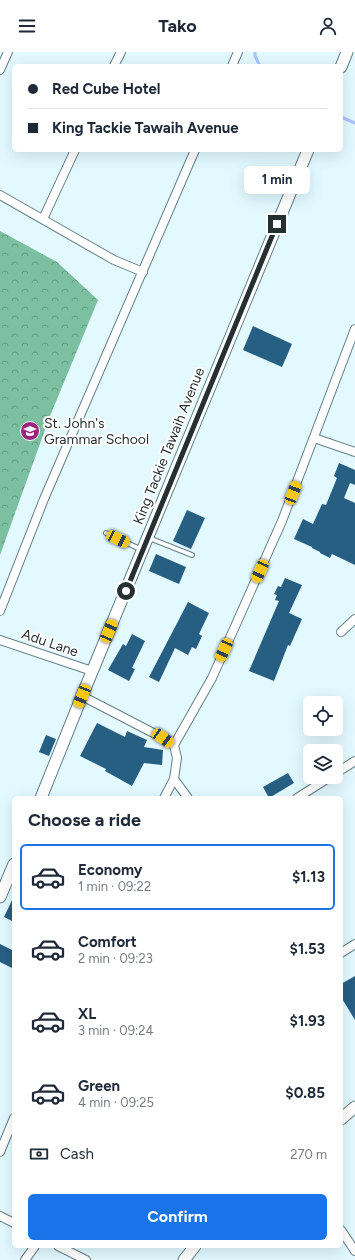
<!DOCTYPE html>
<html lang="en">
<head>
<meta charset="utf-8">
<style>
  :root { --surface:#fff; --page:#f2f2f3; --text:#1f2937; --muted:#747a83; --line:#e0e1e3; --accent:#1a73e8 }
  body { margin:0; font-family:Figtree,sans-serif; background:var(--page); color:var(--text); height:100vh; display:flex; flex-direction:column; font-size:15px; white-space:nowrap }
  * { box-sizing:border-box; margin:0 }
  p { font-size:13px; color:var(--muted) }
  .icon { flex:none; width:22px; height:22px; fill:none; stroke:currentColor; stroke-width:2; stroke-linecap:round; stroke-linejoin:round }
  .map { position:relative; flex:1; overflow:hidden }
  .panel { position:absolute; left:12px; top:744px; width:331px; height:452px; display:flex; flex-direction:column; background:var(--surface); border-radius:6px; box-shadow:0 4px 16px #0002 }
  .panel>* { flex:none }
  .banner { position:absolute; left:12px; top:12px; width:331px; height:88px; border-radius:6px; box-shadow:0 4px 16px #0002; display:grid; align-content:center; height:88px; padding:0 16px; background:var(--surface) }
  .fabs { position:absolute; left:303px; top:644px; display:grid; gap:8px }
  .fabs a { display:grid; place-items:center; width:40px; height:40px; border-radius:6px; background:var(--surface); box-shadow:0 4px 16px #0002; font-size:20px }
  .end { position:absolute; width:18px; height:18px; margin:-9px; border:5px solid #253033; background:#fff; box-shadow:0 0 0 2px #fff }
  .from { border-radius:50% }
  .bubble { position:absolute; height:28px; border-radius:6px; background:var(--surface); box-shadow:0 4px 16px #0002; font-size:13px; font-weight:700; line-height:28px; text-align:center }
  .car { position:absolute; width:12px; height:24px; margin:-12px -6px; border-radius:5px; box-shadow:0 0 3px 1px #0007; background:linear-gradient(#f5c518 24%,#345 0 40%,#f5c518 0 76%,#345 0 86%,#f5c518 0) }
  .banner b { display:flex; align-items:center; gap:14px; height:38px; font-size:15px }
  .banner b+b { border-top:1px solid var(--line) }
  .banner i { width:10px; height:10px; background:var(--text) }
  ul { padding:0; list-style:none }
  li { display:flex; align-items:center; gap:12px; height:66px; margin:0 8px 6px; padding:0 8px; border:2px solid transparent; border-radius:6px }
  li div { flex:1 }
  li b { display:block; font-size:15px }
  li em { font-style:normal; font-weight:700 }
  li.active { border-color:var(--accent) }
  li>.icon { width:36px; height:36px; stroke-width:1.5 }
  h2 { padding:0 16px; font-size:18px; line-height:48px }
  .pay { display:flex; align-items:center; gap:10px; height:44px; padding:0 16px; font-size:15px }
  .pay p { margin-inline-start:auto }
  .primary-button { display:flex; gap:8px; margin-top:auto; padding:8px 16px }
  .primary-button a { flex:1; height:46px; border-radius:6px; background:var(--accent); color:#fff; font-size:16px; font-weight:700; line-height:46px; text-align:center }
  header { display:flex; justify-content:space-between; align-items:center; height:52px; padding:0 16px; background:var(--surface); font-size:18px; font-weight:700 }
  .map>svg:first-child { display:block }
</style>
</head>
<body>
<header><svg class="icon" aria-label="menu" viewBox="0 0 24 24"><path d="M4 6h16M4 12h16M4 18h16"/></svg>Tako<svg class="icon" aria-label="person" viewBox="0 0 24 24"><circle cx="12" cy="8" r="4"/><path d="M4 21q1-7 8-7t8 7"/></svg></header>
<div class="map">
<svg width="355" height="1208" viewBox="0 0 355 1208">
  <defs>
    <pattern id="forest-crowns" width="20" height="18" patternUnits="userSpaceOnUse"><rect width="20" height="18" fill="#7cc0a1"/><path d="M2 6a3 3 0 1 1 6 0M12 15a3 3 0 1 1 6 0" fill="none" stroke="#659c84"/></pattern>
  </defs>
  <rect width="100%" height="100%" fill="#e1f9ff"/>
  <polygon fill="url(#forest-crowns)" points="0,179 57,210 98,248 50,364 0,503"/>
  <g fill="none" stroke-linecap="round" stroke-linejoin="round">
    <g stroke="#abc4fb" stroke-width="3">
      <polyline points="255,0 255,4 260,14"/>
      <polyline points="341,65 355,71"/>
    </g>
  </g>
  <g fill="#275f83">
    <polygon points="253,274 292,292 282,315 243,298"/>
    <polygon points="339,411 355,418 355,433 350,431 344,446 355,451 355,513 332,502 330,506 320,501 320,500 312,496 312,495 294,487 303,467 313,472 322,452 326,453 337,426 334,424"/>
    <polygon points="187,458 205,466 191,497 173,489"/>
    <polygon points="156,502 186,515 179,532 149,519"/>
    <polygon points="285,526 302,533 289,561 302,567 290,594 288,593 274,629 249,619 279,549 275,548 277,543 274,542 278,534 281,535"/>
    <polygon points="188,550 209,561 199,582 202,584 196,597 192,595 188,603 175,596 159,630 149,625"/>
    <polygon points="132,582 145,589 132,616 135,617 129,629 108,618 123,592 126,594"/>
    <polygon points="97,671 125,685 127,679 147,688 144,695 163,698 162,713 144,711 132,734 105,719 106,717 80,704"/>
    <polygon points="46,683 56,687 49,704 39,700"/>
    <polygon points="288,721 294,731 269,746 263,735"/>
    <polygon points="14,844 14,870 4,865"/>
    <polygon points="0,892 14,899 14,917 0,910"/>
    <polygon points="355,924 355,968 341,945 341,932"/>
  </g>
  <g fill="none" stroke-linecap="round" stroke-linejoin="round">
    <g stroke="#657f86" stroke-width="6">
      <g id="lane">
        <polyline points="106,481 142,498"/>
        <polyline points="149,486 192,503"/>
      </g>
    </g>
    <g stroke="#657f86" stroke-width="10">
      <g id="street">
        <polyline points="114,14 121,0"/>
        <polyline points="232,14 238,0"/>
        <polyline points="0,18 8,0"/>
        <polyline points="0,143 114,208 143,220"/>
        <polyline points="43,167 75,98"/>
        <polyline points="314,386 355,400"/>
        <polyline points="0,559 44,447 195,98"/>
        <polyline points="341,580 355,567"/>
        <polyline points="0,588 92,619"/>
        <polyline points="82,644 163,686 174,693"/>
        <polyline points="336,721 355,709"/>
        <polyline points="174,727 188,746"/>
        <polyline points="164,746 174,727 177,706 174,693 212,626 282,469 355,277"/>
        <polyline points="297,746 330,725"/>
        <polyline points="341,901 355,892"/>
        <polyline points="0,1100 14,1066"/>
        <polyline points="0,1164 14,1171"/>
        <polyline points="341,1178 355,1199"/>
        <polyline points="58,1194 86,1208"/>
        <polyline points="25,1208 35,1194"/>
      </g>
    </g>
    <g stroke="#657f86" stroke-width="13">
      <g id="secondary">
        <polyline points="341,15 347,0"/>
        <polyline points="41,746 82,644 308,98"/>
        <polyline points="0,845 14,812"/>
        <polyline points="341,1067 355,1055"/>
        <polyline points="184,1208 195,1194"/>
      </g>
    </g>
    <use href="#lane" stroke="#fff" stroke-width="4"/>
    <use href="#street" stroke="#fff" stroke-width="8"/>
    <use href="#secondary" stroke="#fff" stroke-width="11"/>
  </g>
  <g fill="none" stroke-linecap="round" stroke-linejoin="round">
    <polyline stroke="#253033" stroke-width="5" points="126,539 277,172"/>
  </g>
  <defs>
    <g id="school-disc" transform="scale(1)"><circle r="9.5" fill="#9d247d" stroke="#fff"/><path d="M0-5L7-2L0 1L-7-2ZM-4 1L0 2.5L4 1V4Q0 6-4 4Z" fill="#fff"/></g>
  </defs>
  <g fill-rule="evenodd">
    <use href="#school-disc" x="30" y="379"/>
  </g>
  <g text-anchor="middle" dominant-baseline="central" stroke-width="4" stroke-linejoin="round" paint-order="stroke">
    <g font-size="14" fill="#253033" stroke="#fff" text-anchor="start">
      <text x="44" y="371">St. John's<tspan x="44" dy="16">Grammar School</tspan></text>
    </g>
    <g font-size="14" fill="#253033" stroke="#fff">
      <text transform="translate(169 394) rotate(-68)">King Tackie Tawaih Avenue</text>
      <text transform="translate(50 591) rotate(19)">Adu Lane</text>
    </g>
  </g>
</svg>
<div class="fabs">
<a><svg class="icon" aria-label="locate" viewBox="0 0 24 24"><circle cx="12" cy="12" r="6"/><path d="M12 2v4M12 18v4M2 12h4M18 12h4"/></svg></a>
<a><svg class="icon" aria-label="layers" viewBox="0 0 24 24"><path d="M12 4l9 5-9 5-9-5zM3 14l9 5 9-5"/></svg></a>
</div>
<i class="end from" style="left:126px;top:539px"></i>
<i class="end" style="left:277px;top:172px"></i>
<div class="bubble" style="left:244px;top:114px;width:66px">1 min</div>
<i class="car" style="left:293px;top:441px;rotate:21deg"></i>
<i class="car" style="left:118px;top:487px;rotate:116deg"></i>
<i class="car" style="left:260px;top:519px;rotate:204deg"></i>
<i class="car" style="left:109px;top:579px;rotate:23deg"></i>
<i class="car" style="left:224px;top:598px;rotate:204deg"></i>
<i class="car" style="left:82px;top:644px;rotate:202deg"></i>
<i class="car" style="left:163px;top:686px;rotate:125deg"></i>
<div class="banner">
<b><i class="from"></i>Red Cube Hotel</b>
<b><i></i>King Tackie Tawaih Avenue</b>
</div>
<section class="panel">
<h2>Choose a ride</h2>
<ul>
<li class="active"><svg class="icon" aria-label="car" viewBox="0 0 24 24"><path d="M5 17H2v-5l4-1 3-4h7l3 4 3 1v5h-3M9 17h6M6 11h13"/><circle cx="7" cy="17" r="2"/><circle cx="17" cy="17" r="2"/></svg><div><b>Economy</b><p>1 min · 09:22</p></div><em>$1.13</em></li>
<li><svg class="icon" aria-label="car" viewBox="0 0 24 24"><path d="M5 17H2v-5l4-1 3-4h7l3 4 3 1v5h-3M9 17h6M6 11h13"/><circle cx="7" cy="17" r="2"/><circle cx="17" cy="17" r="2"/></svg><div><b>Comfort</b><p>2 min · 09:23</p></div><em>$1.53</em></li>
<li><svg class="icon" aria-label="car" viewBox="0 0 24 24"><path d="M5 17H2v-5l4-1 3-4h7l3 4 3 1v5h-3M9 17h6M6 11h13"/><circle cx="7" cy="17" r="2"/><circle cx="17" cy="17" r="2"/></svg><div><b>XL</b><p>3 min · 09:24</p></div><em>$1.93</em></li>
<li><svg class="icon" aria-label="car" viewBox="0 0 24 24"><path d="M5 17H2v-5l4-1 3-4h7l3 4 3 1v5h-3M9 17h6M6 11h13"/><circle cx="7" cy="17" r="2"/><circle cx="17" cy="17" r="2"/></svg><div><b>Green</b><p>4 min · 09:25</p></div><em>$0.85</em></li>
</ul>
<div class="pay"><svg class="icon" aria-label="cash" viewBox="0 0 24 24"><path d="M3 7h18v10H3z"/><circle cx="12" cy="12" r="2"/></svg>Cash<p>270 m</p></div>
<div class="primary-button"><a>Confirm</a></div>
</section>
</div>
</body>
</html>
